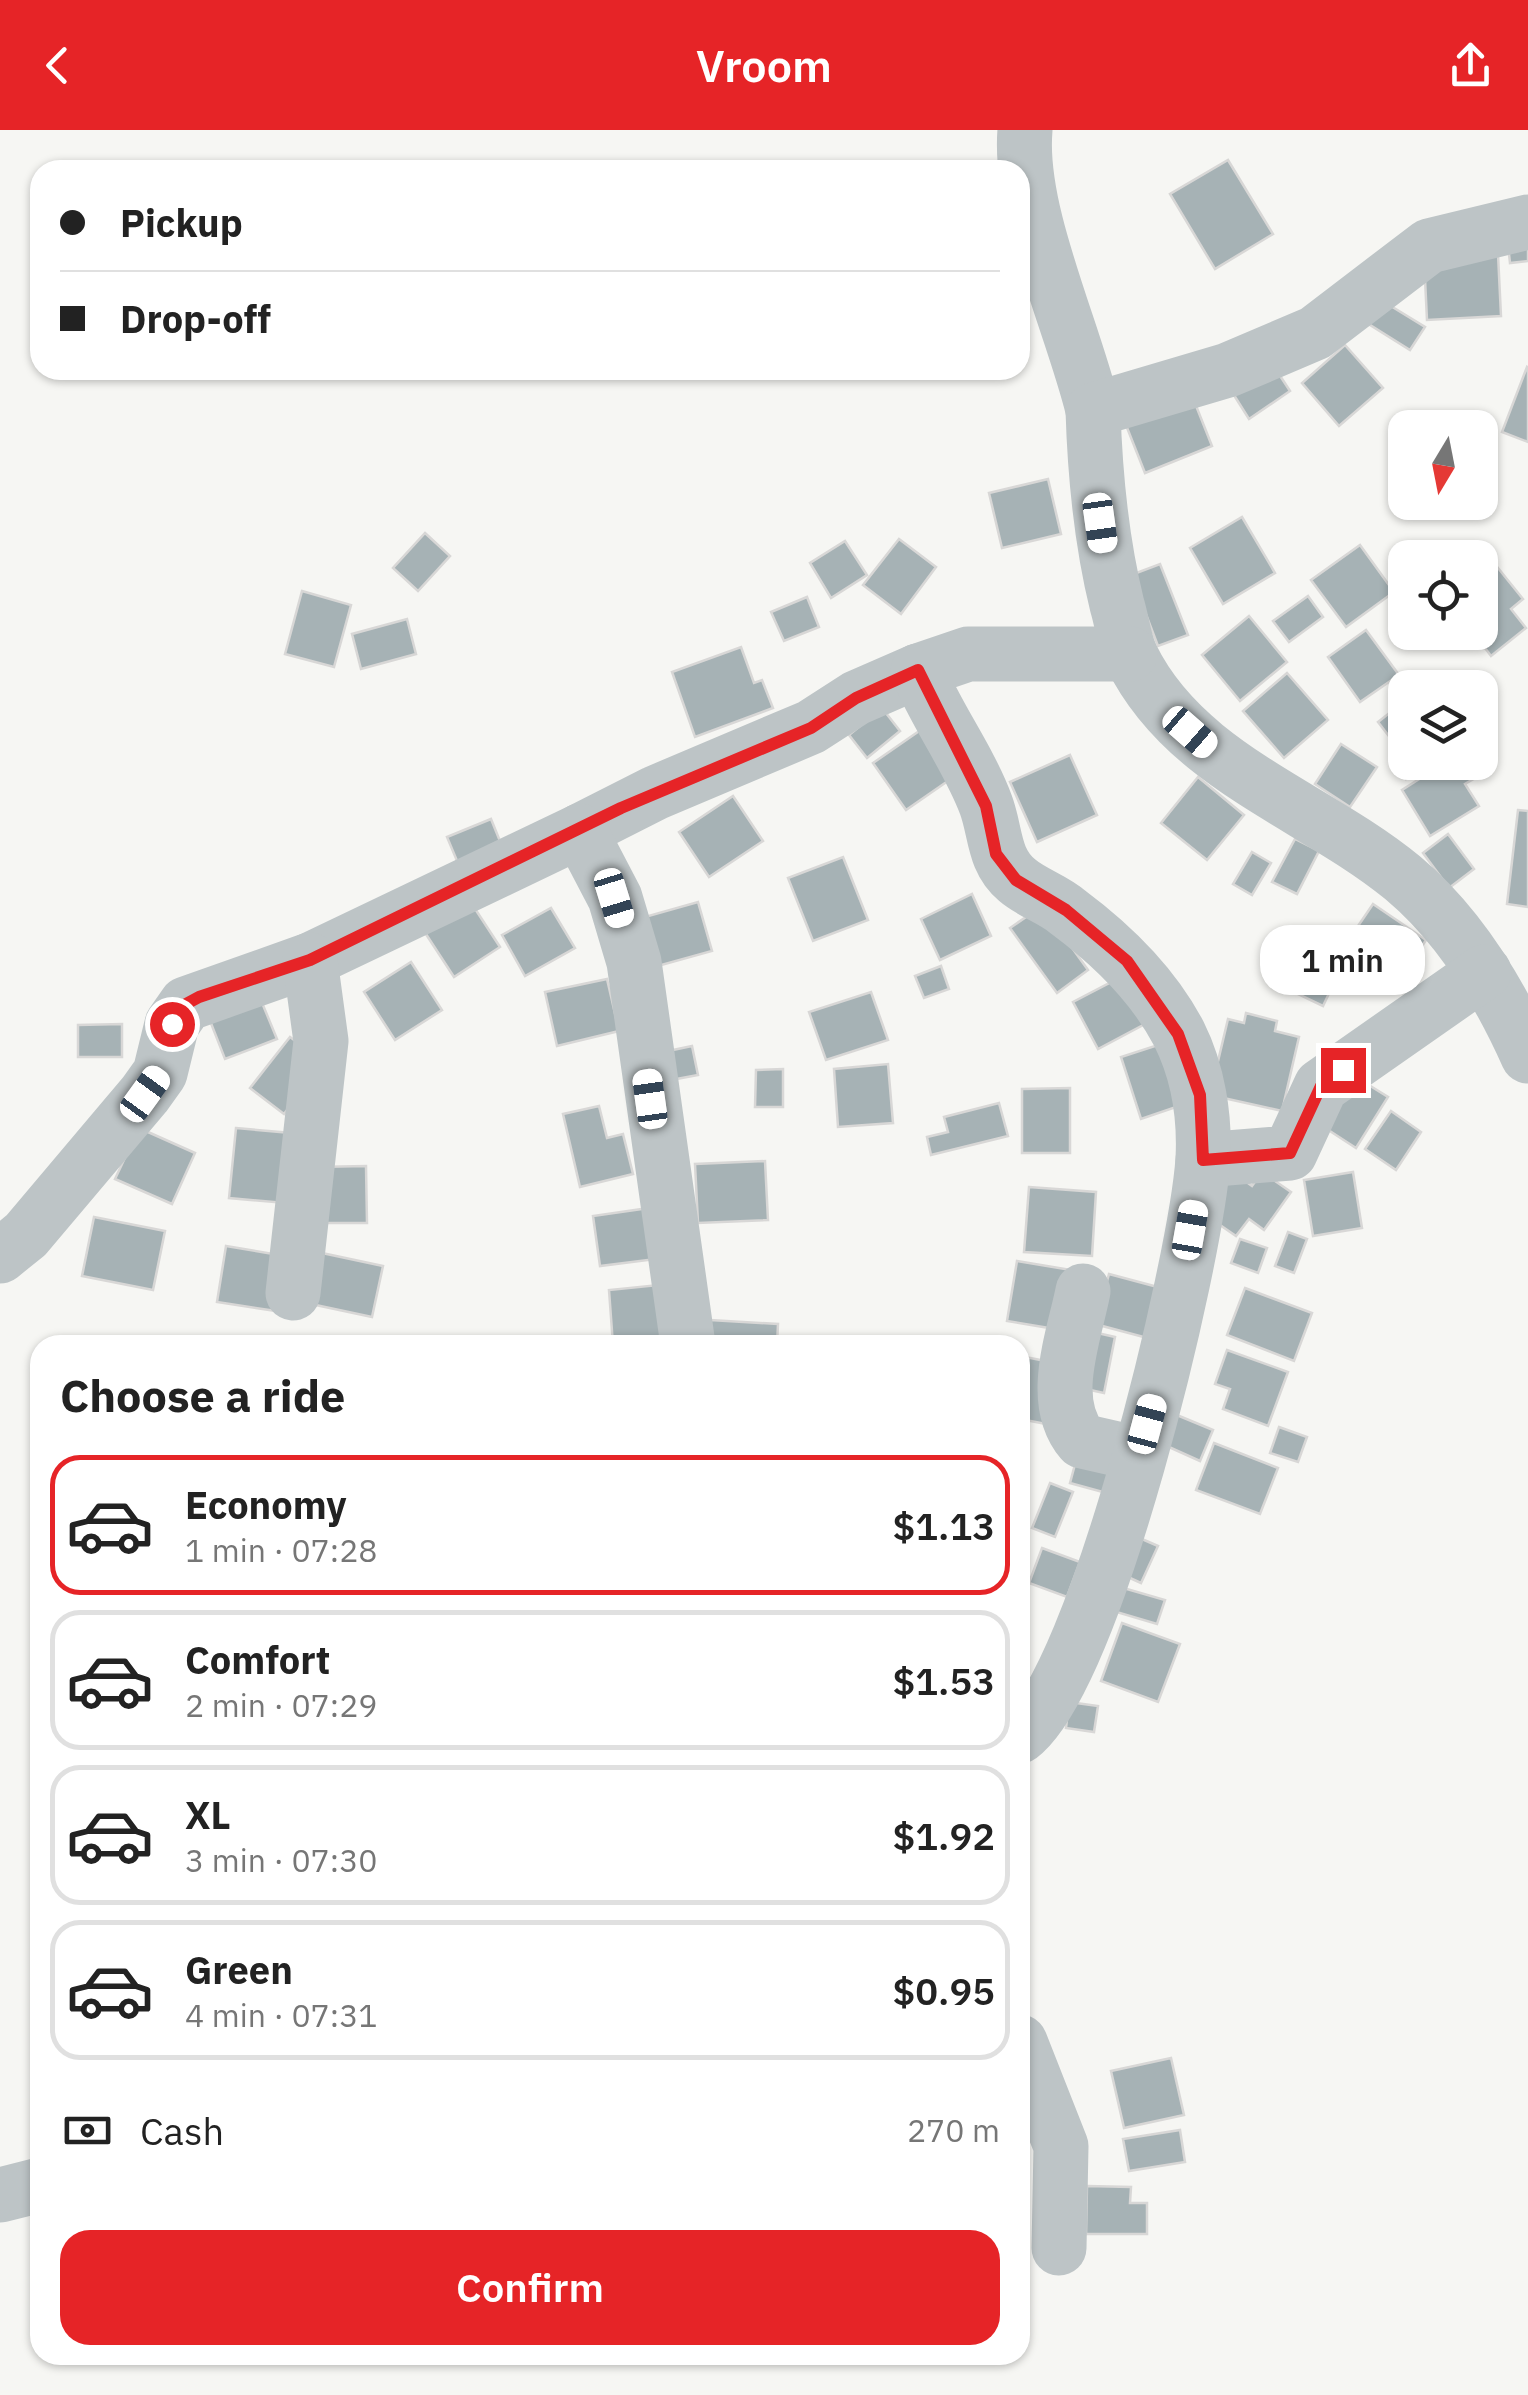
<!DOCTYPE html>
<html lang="en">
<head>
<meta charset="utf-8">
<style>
  :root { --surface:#fff; --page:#f2f2f2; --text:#222; --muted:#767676; --line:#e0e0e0; --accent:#e62427 }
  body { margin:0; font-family:"IBM Plex Sans",sans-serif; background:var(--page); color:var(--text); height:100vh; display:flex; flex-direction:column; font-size:38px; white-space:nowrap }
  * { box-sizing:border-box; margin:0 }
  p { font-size:32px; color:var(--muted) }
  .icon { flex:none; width:55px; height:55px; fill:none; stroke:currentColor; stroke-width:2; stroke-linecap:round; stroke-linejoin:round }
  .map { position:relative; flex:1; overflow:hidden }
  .panel { position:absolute; left:30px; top:1205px; width:1000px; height:1030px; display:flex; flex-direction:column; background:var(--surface); border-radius:30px; box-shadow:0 2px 8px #0004 }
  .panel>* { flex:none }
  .hud { position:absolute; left:30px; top:30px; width:1000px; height:220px; border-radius:30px; box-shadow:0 2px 8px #0004; display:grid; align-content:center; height:220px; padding:0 30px; background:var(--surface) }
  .needle { width:65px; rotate:190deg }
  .tools { position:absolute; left:1388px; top:280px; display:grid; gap:20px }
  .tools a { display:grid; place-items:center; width:110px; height:110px; border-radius:20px; background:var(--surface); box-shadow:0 2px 8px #0004; font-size:50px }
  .end { position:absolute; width:45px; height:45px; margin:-22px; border:12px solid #e62427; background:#fff; box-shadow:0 0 0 5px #fff }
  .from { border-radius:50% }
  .bubble { position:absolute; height:70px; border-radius:30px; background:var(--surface); box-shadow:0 2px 8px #0004; font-size:32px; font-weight:600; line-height:70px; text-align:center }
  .car { position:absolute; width:30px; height:60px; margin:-30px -15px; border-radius:12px; box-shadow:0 0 8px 2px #0007; background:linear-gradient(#fff 24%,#345 0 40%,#fff 0 76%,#345 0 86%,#fff 0) }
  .hud b { display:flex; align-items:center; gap:35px; height:95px; font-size:38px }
  .hud b+b { border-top:2px solid var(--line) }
  .hud i { width:25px; height:25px; background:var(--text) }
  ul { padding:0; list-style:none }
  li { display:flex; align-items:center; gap:30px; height:140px; margin:0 20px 15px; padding:0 10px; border:5px solid var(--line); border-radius:30px }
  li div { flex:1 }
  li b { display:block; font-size:38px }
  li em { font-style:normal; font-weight:600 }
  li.active { border-color:var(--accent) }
  li>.icon { width:90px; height:90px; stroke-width:1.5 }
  h2 { padding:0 30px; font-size:45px; line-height:120px }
  .pay { display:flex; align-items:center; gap:25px; height:110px; padding:0 30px; font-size:38px }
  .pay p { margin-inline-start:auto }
  .action { display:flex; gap:20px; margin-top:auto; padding:20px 30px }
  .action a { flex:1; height:115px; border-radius:30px; background:var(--accent); color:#fff; font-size:40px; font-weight:600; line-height:115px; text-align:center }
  header { display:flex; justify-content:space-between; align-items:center; height:130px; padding:0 30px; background:var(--accent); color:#fff; font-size:45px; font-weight:600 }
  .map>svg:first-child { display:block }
</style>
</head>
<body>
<header><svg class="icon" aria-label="back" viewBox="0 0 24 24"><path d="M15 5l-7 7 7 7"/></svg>Vroom<svg class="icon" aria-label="share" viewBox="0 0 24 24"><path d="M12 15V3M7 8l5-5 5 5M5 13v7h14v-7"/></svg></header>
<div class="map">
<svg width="1528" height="2265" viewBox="0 0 1528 2265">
  <rect width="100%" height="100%" fill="#f6f6f3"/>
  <g fill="#a6b2b5" stroke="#d8d7d6" stroke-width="2.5">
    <polygon points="1228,30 1273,104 1215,139 1170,64"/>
    <polygon points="1528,103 1528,131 1510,133 1507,106"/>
    <polygon points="1498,124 1501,186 1427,190 1424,128"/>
    <polygon points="1381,170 1425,197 1410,220 1367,193"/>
    <polygon points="1345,215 1383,258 1339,296 1302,253"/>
    <polygon points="1273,235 1290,261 1249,289 1232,262"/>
    <polygon points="1527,237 1528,238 1528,312 1502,302"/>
    <polygon points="1189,258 1212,316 1145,343 1122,285"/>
    <polygon points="1048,349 1061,404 1002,418 989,363"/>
    <polygon points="1242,387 1275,443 1223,474 1190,418"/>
    <polygon points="425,403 450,426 418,461 393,438"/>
    <polygon points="899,409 936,437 901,484 863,455"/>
    <polygon points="845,411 867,445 831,468 810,433"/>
    <polygon points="1360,415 1394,462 1346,497 1311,450"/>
    <polygon points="1490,428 1523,469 1511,479 1526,498 1491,526 1473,502 1480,502 1480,435"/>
    <polygon points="1160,434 1188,505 1158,516 1131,445"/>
    <polygon points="302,461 351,475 334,537 285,524"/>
    <polygon points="1308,466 1323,487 1289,512 1273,491"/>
    <polygon points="807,467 819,497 784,511 771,482"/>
    <polygon points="1249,486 1287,532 1240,571 1202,525"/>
    <polygon points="407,489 416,524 361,539 352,504"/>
    <polygon points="1366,500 1399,545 1360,572 1328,527"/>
    <polygon points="741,517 754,553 762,550 773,578 695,607 672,542"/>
    <polygon points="1287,543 1328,590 1284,628 1243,581"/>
    <polygon points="1401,574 1405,606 1395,614 1378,592"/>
    <polygon points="882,578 900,601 867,628 849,605"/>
    <polygon points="925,597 958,644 906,680 873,633"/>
    <polygon points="1341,614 1377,637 1350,677 1315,654"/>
    <polygon points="1405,623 1405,632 1429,632 1406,649 1394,631"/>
    <polygon points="1070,625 1097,685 1037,712 1010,652"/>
    <polygon points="1446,632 1475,632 1482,644 1465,654 1479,676 1430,706 1402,660"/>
    <polygon points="1198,647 1244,685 1207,730 1161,693"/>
    <polygon points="733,666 763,711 709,747 679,702"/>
    <polygon points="1518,680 1528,681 1528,777 1507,774"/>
    <polygon points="491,689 504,721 460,738 447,707"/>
    <polygon points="1448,704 1474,739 1449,758 1423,723"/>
    <polygon points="1295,709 1319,721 1297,764 1272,752"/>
    <polygon points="1252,722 1271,733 1252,765 1233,754"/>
    <polygon points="843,727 868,790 813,811 788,748"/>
    <polygon points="972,764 991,806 940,830 921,789"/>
    <polygon points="468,768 500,817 454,847 422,798"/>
    <polygon points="698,772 712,821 647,839 634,790"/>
    <polygon points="1373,774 1426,810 1399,851 1390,846 1384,855 1339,824"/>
    <polygon points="1042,776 1088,840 1057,863 1010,798"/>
    <polygon points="551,778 575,818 525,846 502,805"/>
    <polygon points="1297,816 1342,836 1323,876 1279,855"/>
    <polygon points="411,832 442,880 395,910 364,862"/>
    <polygon points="941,836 949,859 924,868 915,846"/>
    <polygon points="1121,847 1145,894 1098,919 1073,872"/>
    <polygon points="607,849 619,901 557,916 545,862"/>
    <polygon points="871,862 888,910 826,930 809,882"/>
    <polygon points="258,863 277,909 225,929 207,883"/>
    <polygon points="1246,883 1277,891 1275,901 1299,907 1282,981 1210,965 1228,889 1244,893"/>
    <polygon points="122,894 122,927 78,927 78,895"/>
    <polygon points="290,907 305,918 307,954 284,984 250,958"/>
    <polygon points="1164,913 1185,974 1141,989 1121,927"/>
    <polygon points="692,916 698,945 655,953 649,925"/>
    <polygon points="888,934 893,993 838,997 834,939"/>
    <polygon points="783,939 783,977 755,977 756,940"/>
    <polygon points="1351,944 1388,967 1356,1018 1319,994"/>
    <polygon points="1070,958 1070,1023 1022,1023 1022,959"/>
    <polygon points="999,973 1008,1006 931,1025 927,1007 948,1002 944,987"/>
    <polygon points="599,976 607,1008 623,1004 633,1044 580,1057 563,984"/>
    <polygon points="1391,981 1421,1002 1396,1040 1365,1019"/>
    <polygon points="139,998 195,1023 172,1074 115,1049"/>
    <polygon points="236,998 291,1003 285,1073 229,1068"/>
    <polygon points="765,1031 768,1090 698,1093 695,1034"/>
    <polygon points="366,1036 367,1093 315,1093 315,1037"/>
    <polygon points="1262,1042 1291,1062 1264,1100 1249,1089 1236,1106 1204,1084 1234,1043 1252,1056"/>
    <polygon points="1353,1042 1362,1098 1313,1106 1304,1050"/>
    <polygon points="1029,1057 1096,1062 1092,1126 1024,1122"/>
    <polygon points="649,1078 656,1129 600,1136 593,1086"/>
    <polygon points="94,1087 165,1101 153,1160 82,1146"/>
    <polygon points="1288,1102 1307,1109 1294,1143 1275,1136"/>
    <polygon points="1240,1109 1267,1118 1258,1143 1231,1133"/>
    <polygon points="226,1116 285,1126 276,1181 217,1172"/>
    <polygon points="322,1123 383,1136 372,1187 311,1174"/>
    <polygon points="1017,1131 1071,1140 1061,1200 1007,1191"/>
    <polygon points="1109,1144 1165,1159 1151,1209 1095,1194"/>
    <polygon points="668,1154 672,1210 613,1215 609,1160"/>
    <polygon points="1245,1158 1312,1183 1294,1231 1227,1205"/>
    <polygon points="710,1190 778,1194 777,1215 708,1215"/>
    <polygon points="1093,1202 1115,1207 1104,1263 1081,1258"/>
    <polygon points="1227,1220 1288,1242 1268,1296 1223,1279 1230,1259 1215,1254"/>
    <polygon points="1020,1226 1056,1233 1046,1294 1020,1289"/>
    <polygon points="1172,1283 1213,1300 1200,1331 1160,1313"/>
    <polygon points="1279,1297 1307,1307 1298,1332 1270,1323"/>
    <polygon points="1214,1313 1278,1338 1260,1384 1196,1360"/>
    <polygon points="1078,1323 1119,1333 1110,1364 1070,1353"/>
    <polygon points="1050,1353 1073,1362 1055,1407 1032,1398"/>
    <polygon points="1135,1406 1158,1416 1141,1453 1119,1443"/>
    <polygon points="1042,1418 1080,1432 1067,1467 1029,1453"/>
    <polygon points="1120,1457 1165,1470 1157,1494 1113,1481"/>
    <polygon points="1122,1493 1180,1514 1158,1572 1101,1551"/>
    <polygon points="1069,1572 1098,1576 1094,1602 1066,1598"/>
    <polygon points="1171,1928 1184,1985 1124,1998 1111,1941"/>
    <polygon points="1180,2000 1185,2032 1129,2041 1123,2009"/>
    <polygon points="1087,2056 1131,2057 1130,2073 1147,2073 1147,2104 1086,2104"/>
  </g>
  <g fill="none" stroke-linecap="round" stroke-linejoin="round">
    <g stroke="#bdc4c6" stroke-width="55">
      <path d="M1025 0C1018 82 1073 197 1093 280"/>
      <path d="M1528 92 1429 116 1315 203 1228 240 1093 280C1095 347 1101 410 1117 475 1122 491 1124 511 1131 526 1185 637 1313 674 1403 748 1459 795 1499 861 1528 926"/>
      <polyline points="580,701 655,663 811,597 856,568 918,541"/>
      <polyline points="1203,1030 1290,1023 1321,956 1484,842"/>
      <polyline points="0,1126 26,1105 145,964 160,943 172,894 186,874 310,830 580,701 615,768 634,832 688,1215"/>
      <path d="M1083 1161C1074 1207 1048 1271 1082 1311L1139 1324"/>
      <polyline points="293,1163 321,911 310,830"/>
      <path d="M1020 1606C1096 1549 1196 1132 1203 1029 1205 987 1198 942 1179 904 1154 856 1111 814 1068 782 1053 769 1032 763 1017 750 993 730 996 702 986 675 969 629 937 587 918 541L968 524H1130"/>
      <polyline points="1020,1912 1061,2016 1059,2118"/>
      <polyline points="0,2065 40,2055"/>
    </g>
  </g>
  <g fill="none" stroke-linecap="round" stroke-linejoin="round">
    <polyline stroke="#e62427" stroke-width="12" points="172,894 186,874 199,867 310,830 621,678 811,598 856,568 918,540 986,676 996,724 1016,750 1066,780 1127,831 1178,904 1200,965 1203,1030 1290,1023 1321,956 1343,940"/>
  </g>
</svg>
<div class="tools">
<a><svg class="needle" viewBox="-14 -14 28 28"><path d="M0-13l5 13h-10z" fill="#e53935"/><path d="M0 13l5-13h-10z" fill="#767676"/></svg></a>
<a><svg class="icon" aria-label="locate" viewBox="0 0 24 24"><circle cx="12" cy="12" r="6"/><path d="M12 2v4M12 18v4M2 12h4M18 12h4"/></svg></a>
<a><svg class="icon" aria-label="layers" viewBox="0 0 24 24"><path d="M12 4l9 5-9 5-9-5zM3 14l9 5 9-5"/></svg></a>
</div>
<i class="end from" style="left:172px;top:894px"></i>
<i class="end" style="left:1343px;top:940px"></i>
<div class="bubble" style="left:1260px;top:795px;width:165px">1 min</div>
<i class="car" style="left:1100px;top:393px;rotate:172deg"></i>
<i class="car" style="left:1190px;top:602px;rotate:131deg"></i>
<i class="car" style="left:614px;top:768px;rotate:163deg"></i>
<i class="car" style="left:145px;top:964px;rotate:36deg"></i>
<i class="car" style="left:650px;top:969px;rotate:352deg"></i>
<i class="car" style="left:1190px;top:1100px;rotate:10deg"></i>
<i class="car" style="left:1147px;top:1294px;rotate:15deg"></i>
<div class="hud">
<b><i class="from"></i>Pickup</b>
<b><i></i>Drop-off</b>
</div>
<section class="panel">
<h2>Choose a ride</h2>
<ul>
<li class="active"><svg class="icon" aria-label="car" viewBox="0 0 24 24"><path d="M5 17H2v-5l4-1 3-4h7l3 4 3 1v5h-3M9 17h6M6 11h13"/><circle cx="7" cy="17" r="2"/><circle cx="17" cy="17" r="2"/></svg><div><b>Economy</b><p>1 min · 07:28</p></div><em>$1.13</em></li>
<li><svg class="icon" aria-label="car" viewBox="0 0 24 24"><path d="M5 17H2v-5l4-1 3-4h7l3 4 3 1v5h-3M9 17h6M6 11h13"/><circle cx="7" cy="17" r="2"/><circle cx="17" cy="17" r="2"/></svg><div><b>Comfort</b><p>2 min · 07:29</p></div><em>$1.53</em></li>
<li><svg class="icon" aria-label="car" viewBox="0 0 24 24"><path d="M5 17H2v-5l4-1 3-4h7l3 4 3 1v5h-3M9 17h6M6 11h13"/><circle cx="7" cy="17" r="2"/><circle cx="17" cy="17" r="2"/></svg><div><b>XL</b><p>3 min · 07:30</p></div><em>$1.92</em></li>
<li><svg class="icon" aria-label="car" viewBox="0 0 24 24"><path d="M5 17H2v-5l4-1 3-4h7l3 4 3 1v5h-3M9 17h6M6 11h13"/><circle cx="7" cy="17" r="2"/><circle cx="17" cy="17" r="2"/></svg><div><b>Green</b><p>4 min · 07:31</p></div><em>$0.95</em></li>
</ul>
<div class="pay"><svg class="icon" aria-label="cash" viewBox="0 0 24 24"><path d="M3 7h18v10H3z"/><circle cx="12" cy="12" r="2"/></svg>Cash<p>270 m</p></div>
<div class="action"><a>Confirm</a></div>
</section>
</div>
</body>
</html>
